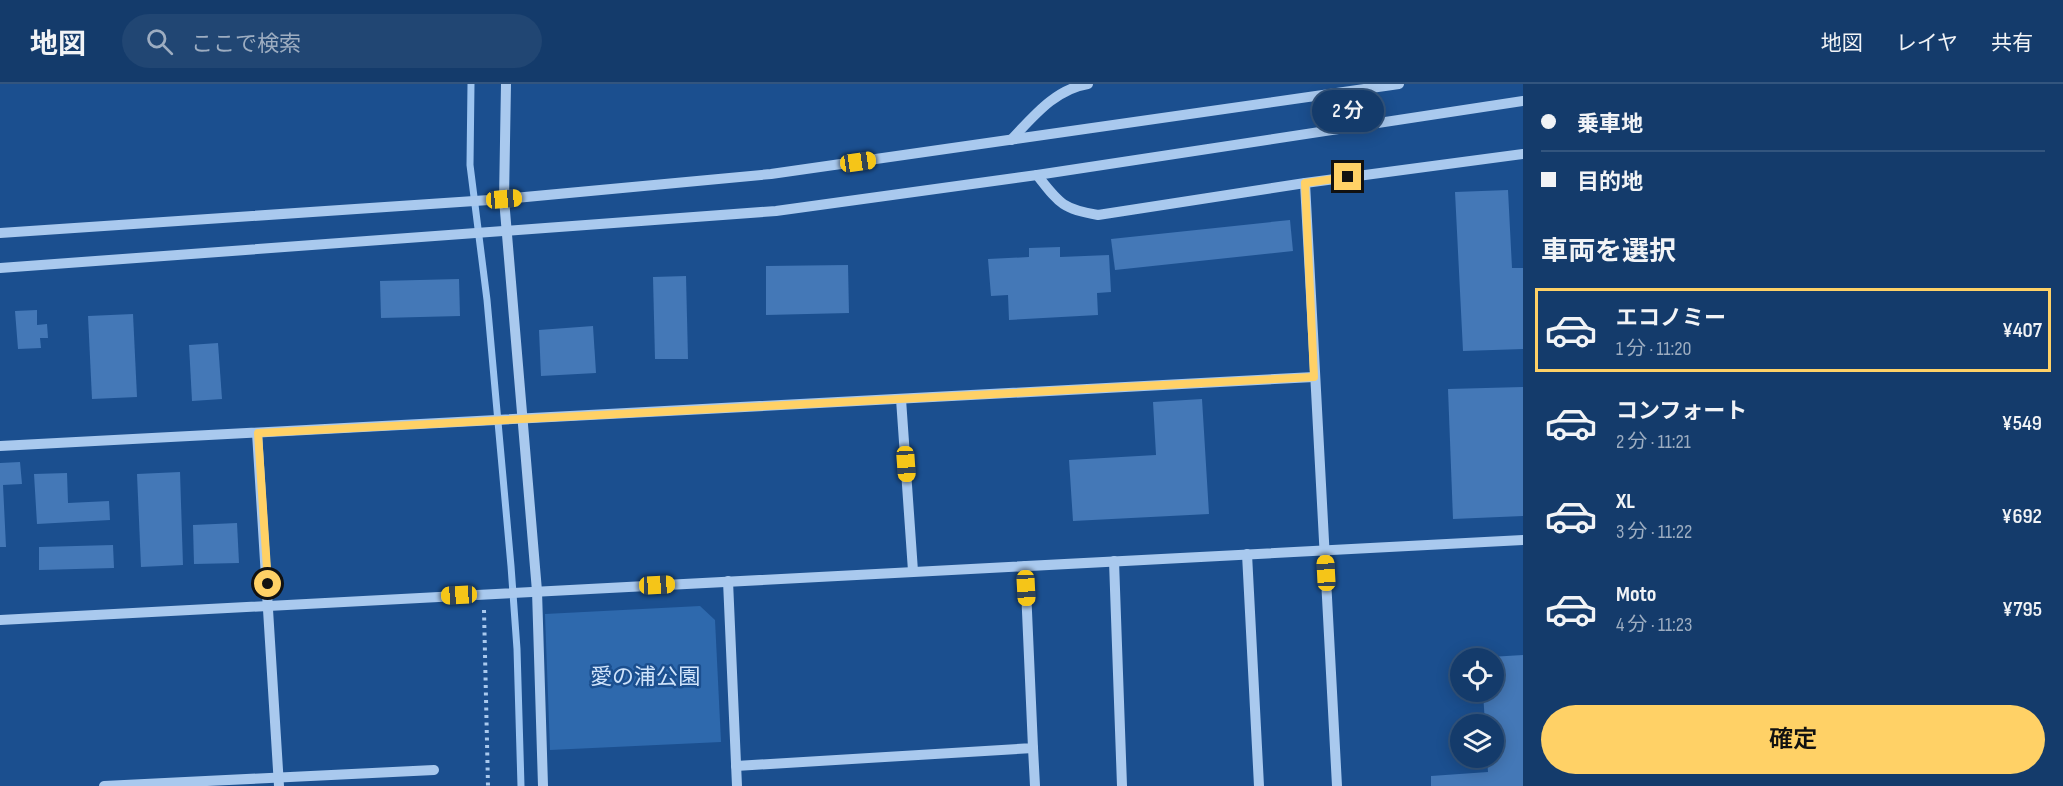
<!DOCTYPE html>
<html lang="ja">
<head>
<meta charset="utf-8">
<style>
  :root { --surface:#143b6b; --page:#214673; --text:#f1f3f6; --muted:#9dadc1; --line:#33557e; --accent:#ffd166 }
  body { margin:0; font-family:"Sofia Sans Condensed","Noto Sans JP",sans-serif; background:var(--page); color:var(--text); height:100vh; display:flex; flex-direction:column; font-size:22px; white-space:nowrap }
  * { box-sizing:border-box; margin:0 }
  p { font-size:20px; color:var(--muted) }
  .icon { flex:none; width:33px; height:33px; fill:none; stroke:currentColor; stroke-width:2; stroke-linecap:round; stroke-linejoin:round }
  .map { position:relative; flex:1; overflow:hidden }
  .details { display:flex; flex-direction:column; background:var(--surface); width:540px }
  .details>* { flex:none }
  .banner { display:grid; align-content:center; height:132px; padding:0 18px; background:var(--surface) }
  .buttons { position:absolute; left:1450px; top:564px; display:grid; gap:12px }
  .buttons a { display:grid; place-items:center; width:54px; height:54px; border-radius:50%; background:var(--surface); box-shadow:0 3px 15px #0003,0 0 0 2px var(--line); font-size:30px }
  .end { position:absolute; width:27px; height:27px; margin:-14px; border:8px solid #ffd166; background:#111; box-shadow:0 0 0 3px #111 }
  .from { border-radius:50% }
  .bubble { position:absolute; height:42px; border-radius:21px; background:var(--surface); box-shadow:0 3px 15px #0003,0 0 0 2px var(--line); font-size:20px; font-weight:600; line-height:42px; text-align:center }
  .car { position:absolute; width:18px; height:36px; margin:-18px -9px; border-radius:8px; box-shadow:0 0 4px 2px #0007; background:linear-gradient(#f5c518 24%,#345 0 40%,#f5c518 0 76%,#345 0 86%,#f5c518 0) }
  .banner b { display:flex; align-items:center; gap:21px; height:57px; font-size:22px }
  .banner b+b { border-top:2px solid var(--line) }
  .banner i { width:15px; height:15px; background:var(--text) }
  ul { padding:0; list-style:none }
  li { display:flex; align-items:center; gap:18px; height:84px; margin:0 12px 9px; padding:0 6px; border:3px solid transparent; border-radius:0px }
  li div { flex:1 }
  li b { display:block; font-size:22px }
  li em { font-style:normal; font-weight:600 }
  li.active { border-color:var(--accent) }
  li>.icon { width:54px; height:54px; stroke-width:1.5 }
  h2 { padding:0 18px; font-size:27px; line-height:72px }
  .action { display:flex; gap:12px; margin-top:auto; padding:12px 18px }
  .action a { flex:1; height:69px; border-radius:36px; background:var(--accent); color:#111; font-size:24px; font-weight:600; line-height:69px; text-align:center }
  header { display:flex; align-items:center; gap:36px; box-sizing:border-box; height:84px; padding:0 30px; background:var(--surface); border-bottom:2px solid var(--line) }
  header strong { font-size:28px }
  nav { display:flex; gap:33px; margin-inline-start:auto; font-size:21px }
  .search { width:420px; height:54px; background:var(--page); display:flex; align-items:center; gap:15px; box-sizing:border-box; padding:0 21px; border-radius:33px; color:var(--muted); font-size:22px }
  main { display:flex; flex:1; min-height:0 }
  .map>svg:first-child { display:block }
</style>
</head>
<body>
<header>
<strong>地図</strong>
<div class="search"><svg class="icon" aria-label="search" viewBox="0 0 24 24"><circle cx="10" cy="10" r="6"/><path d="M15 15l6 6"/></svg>ここで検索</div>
<nav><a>地図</a><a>レイヤ</a><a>共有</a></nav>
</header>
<main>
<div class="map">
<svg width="1523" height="702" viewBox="0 0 1523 702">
  <rect width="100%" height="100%" fill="#1b4f8f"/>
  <polygon fill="#2e69ad" points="700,522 715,536 721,658 550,666 545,530"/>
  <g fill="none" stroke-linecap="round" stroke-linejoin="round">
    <polyline stroke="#9cc4f0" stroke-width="7" points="471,0 470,81 487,216 511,482 517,565 521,702"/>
  </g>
  <g fill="#4478b7">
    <polygon points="1508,106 1512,184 1523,184 1523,265 1463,267 1455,108"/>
    <polygon points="1290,136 1293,167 1115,186 1111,155"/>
    <polygon points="1060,163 1060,173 1109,171 1111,208 1097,209 1098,231 1009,236 1008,211 991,212 988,175 1029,173 1029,164"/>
    <polygon points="848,181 849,229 766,231 766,182"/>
    <polygon points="686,192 688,275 655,275 653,193"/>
    <polygon points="459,195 460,232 381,234 380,197"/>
    <polygon points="37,226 37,241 47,240 48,254 40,254 41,264 18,265 15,227"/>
    <polygon points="133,230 137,313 92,315 88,232"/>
    <polygon points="593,242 596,289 541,292 539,246"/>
    <polygon points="218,259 222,315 192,317 189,261"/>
    <polygon points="1523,303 1523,432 1453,435 1448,305"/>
    <polygon points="1202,315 1209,430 1073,437 1069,376 1156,371 1153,318"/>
    <polygon points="20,378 22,400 3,401 6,463 0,463 0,379"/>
    <polygon points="180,388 183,481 141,483 137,390"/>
    <polygon points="67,389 68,419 109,417 110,436 37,440 34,390"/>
    <polygon points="237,439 239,479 194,480 193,441"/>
    <polygon points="113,461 114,484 39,486 39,463"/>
    <polygon points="1523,571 1523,702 1431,702 1431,692 1488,688 1487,674 1494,674 1494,640 1485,640 1483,608 1494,608 1494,574 1490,574 1490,573"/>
  </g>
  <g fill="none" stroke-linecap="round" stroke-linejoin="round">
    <polyline stroke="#a9c9ee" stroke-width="4" stroke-dasharray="3 4.5" stroke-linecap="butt" points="484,526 488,702"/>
    <g stroke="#a9c9ee" stroke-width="10">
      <polyline points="506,0 504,115 537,507 543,702"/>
      <path d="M1011 56C1033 33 1055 5 1088 0"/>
      <path d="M1037 91C1059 119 1062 125 1098 131L1305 99 1523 70"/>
      <polyline points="1305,99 1337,702"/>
      <polyline points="0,149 504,115 771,90 1399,0"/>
      <polyline points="0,184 776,127 1037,91 1523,17"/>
      <polyline points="901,315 913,487"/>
      <polyline points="257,349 279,702"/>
      <polyline points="0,362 1314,293"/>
      <polyline points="1247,470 1259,702"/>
      <polyline points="1114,477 1122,702"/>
      <polyline points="728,497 737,702"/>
      <polyline points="0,536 1523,456"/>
      <polyline points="1033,664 1035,702"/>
      <polyline points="736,682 1033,664 1025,482"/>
      <polyline points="104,702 434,686"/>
    </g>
  </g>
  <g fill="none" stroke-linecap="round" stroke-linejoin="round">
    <polyline stroke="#ffd166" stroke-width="8" points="268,500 258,349 1314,293 1305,99 1348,93"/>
  </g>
  <g text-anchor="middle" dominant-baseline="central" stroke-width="5" stroke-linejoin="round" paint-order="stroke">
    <g font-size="22" fill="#cfe3fa" stroke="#1b4f8f">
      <text x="645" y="593">愛の浦公園</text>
    </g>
  </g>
</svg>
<div class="buttons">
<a><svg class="icon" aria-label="locate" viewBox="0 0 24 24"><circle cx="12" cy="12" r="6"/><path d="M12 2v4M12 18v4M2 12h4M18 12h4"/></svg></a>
<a><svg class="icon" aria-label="layers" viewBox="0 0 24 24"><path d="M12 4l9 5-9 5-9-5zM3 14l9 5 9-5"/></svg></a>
</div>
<i class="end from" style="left:268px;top:500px"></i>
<i class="end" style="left:1348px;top:93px"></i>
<div class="bubble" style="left:1312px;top:6px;width:72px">2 分</div>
<i class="car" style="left:858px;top:78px;rotate:82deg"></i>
<i class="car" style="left:504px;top:115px;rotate:85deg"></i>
<i class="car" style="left:906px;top:380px;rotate:176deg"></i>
<i class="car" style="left:1326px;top:489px;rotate:357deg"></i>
<i class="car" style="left:657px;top:501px;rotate:87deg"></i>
<i class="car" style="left:1026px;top:504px;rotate:177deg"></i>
<i class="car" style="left:459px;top:511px;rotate:267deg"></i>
</div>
<section class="details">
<div class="banner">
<b><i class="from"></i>乗車地</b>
<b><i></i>目的地</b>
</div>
<h2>車両を選択</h2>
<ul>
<li class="active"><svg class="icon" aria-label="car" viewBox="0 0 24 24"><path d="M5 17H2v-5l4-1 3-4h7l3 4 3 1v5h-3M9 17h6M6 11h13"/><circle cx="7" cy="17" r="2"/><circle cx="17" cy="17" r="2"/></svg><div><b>エコノミー</b><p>1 分 · 11:20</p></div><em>¥407</em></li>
<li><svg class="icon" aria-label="car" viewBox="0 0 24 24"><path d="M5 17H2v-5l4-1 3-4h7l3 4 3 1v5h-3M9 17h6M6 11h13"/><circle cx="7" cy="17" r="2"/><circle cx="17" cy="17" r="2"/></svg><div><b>コンフォート</b><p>2 分 · 11:21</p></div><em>¥549</em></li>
<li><svg class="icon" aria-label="car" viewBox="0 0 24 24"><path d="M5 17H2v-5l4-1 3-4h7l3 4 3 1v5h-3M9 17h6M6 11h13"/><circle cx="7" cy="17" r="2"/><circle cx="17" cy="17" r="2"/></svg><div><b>XL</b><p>3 分 · 11:22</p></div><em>¥692</em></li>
<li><svg class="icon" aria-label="car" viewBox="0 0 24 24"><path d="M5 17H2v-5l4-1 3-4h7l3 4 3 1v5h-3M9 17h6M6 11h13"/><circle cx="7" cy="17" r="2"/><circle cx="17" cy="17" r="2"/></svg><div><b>Moto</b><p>4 分 · 11:23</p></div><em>¥795</em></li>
</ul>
<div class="action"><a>確定</a></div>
</section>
</main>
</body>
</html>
